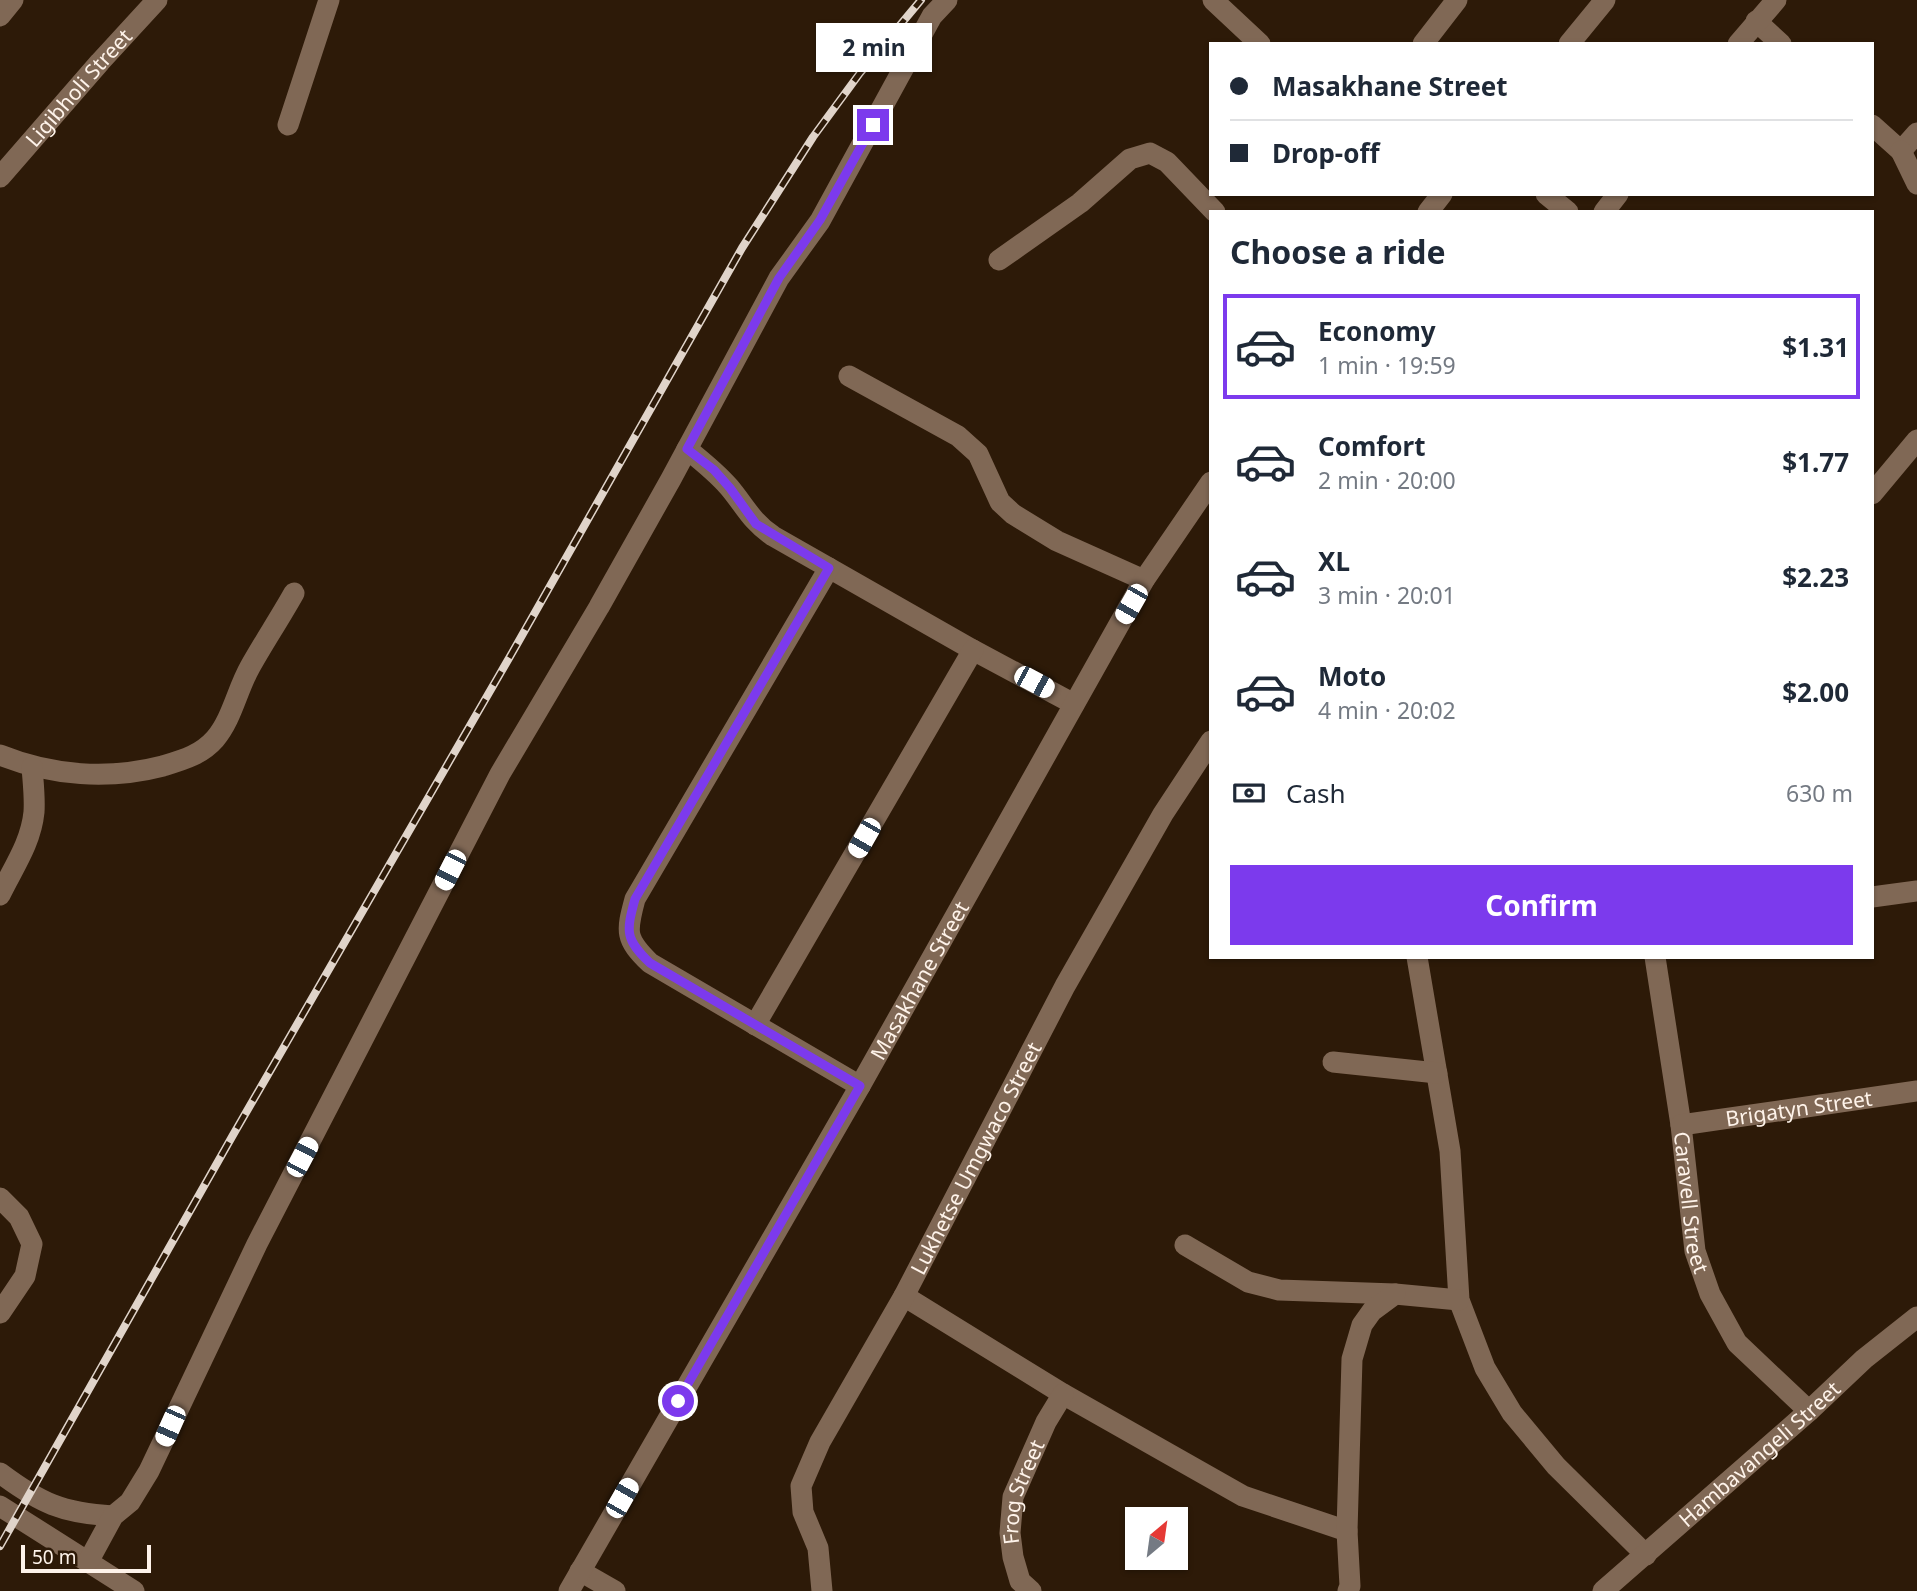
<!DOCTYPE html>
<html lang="en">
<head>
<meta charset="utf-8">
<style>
  :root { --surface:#fff; --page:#f2f2f3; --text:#1f2937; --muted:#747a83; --line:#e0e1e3; --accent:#7c3aed }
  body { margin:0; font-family:"Noto Sans",sans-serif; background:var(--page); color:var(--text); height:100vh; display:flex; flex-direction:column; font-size:26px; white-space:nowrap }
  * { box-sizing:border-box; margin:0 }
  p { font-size:23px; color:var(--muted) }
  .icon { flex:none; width:38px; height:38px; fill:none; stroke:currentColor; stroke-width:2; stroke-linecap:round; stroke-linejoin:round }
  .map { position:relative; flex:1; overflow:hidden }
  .panel { position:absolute; left:1209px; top:210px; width:665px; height:749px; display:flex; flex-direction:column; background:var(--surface); border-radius:0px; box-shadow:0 2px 5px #0004 }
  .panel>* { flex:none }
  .top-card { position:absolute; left:1209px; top:42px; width:665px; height:154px; border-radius:0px; box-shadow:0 2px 5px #0004; display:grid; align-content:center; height:154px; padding:0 21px; background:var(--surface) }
  .needle { width:46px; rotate:29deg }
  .tools { position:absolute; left:1125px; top:1507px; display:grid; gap:14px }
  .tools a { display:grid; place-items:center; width:63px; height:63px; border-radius:0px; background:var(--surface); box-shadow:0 2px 5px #0004; font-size:35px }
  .scale { position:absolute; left:21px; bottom:18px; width:130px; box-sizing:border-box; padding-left:7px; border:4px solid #fef3ea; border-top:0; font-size:19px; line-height:24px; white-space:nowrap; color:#fef3ea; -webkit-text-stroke:5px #2d1a08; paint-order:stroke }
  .end { position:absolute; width:32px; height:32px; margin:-16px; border:9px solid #7c3aed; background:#fff; box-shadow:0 0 0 4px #fff }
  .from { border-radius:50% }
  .bubble { position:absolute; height:49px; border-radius:0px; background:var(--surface); box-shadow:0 2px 5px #0004; font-size:23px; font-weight:700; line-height:49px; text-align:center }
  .car { position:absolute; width:21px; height:42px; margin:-21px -10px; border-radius:9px; box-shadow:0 0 5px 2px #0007; background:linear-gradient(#fff 24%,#345 0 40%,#fff 0 76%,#345 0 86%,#fff 0) }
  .top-card b { display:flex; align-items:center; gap:24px; height:66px; font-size:26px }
  .top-card b+b { border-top:2px solid var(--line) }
  .top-card i { width:18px; height:18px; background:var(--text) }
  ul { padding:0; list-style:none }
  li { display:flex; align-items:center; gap:21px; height:105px; margin:0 14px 10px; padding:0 7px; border:4px solid transparent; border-radius:0px }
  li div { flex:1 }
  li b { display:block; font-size:26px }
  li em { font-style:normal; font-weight:700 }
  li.on { border-color:var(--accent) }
  li>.icon { width:63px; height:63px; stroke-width:1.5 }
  h2 { padding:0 21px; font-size:32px; line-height:84px }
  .pay { display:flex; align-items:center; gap:18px; height:77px; padding:0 21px; font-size:26px }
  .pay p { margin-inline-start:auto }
  .cta { display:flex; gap:14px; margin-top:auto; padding:14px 21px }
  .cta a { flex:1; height:80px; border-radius:0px; background:var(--accent); color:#fff; font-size:28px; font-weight:700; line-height:80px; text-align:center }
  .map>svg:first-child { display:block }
</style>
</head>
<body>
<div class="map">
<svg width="1917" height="1591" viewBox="0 0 1917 1591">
  <rect width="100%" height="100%" fill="#2d1a08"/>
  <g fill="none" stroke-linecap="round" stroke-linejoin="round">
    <g stroke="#806855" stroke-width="21">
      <polyline points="1213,0 1260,44"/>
      <polyline points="0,16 13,0"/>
      <polyline points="1756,21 1781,44"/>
      <polyline points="1423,44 1457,0"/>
      <polyline points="1569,44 1605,0"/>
      <polyline points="1738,44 1776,0"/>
      <polyline points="288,125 329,0"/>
      <polyline points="1872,125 1901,151 1917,133"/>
      <polyline points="1901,151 1917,184"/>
      <path id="s1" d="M0 177 100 62 157 0"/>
      <polyline points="1546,194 1568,212"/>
      <polyline points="1428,212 1442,194"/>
      <polyline points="1604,212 1618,194"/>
      <polyline points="999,260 1080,203 1130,159 1150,153 1167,162 1215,212"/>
      <polyline points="849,376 958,436 978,454 1000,502 1013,514 1057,541 1144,580"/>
      <path d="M687 449C702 461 716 472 729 487 745 506 751 521 773 536L973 650 1074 704"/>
      <polyline points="1872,494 1917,440"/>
      <path d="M829 568 635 899C626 932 625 939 650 963L860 1086"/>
      <path d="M0 755C52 776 109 780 163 766 183 760 201 755 215 739 232 719 237 690 250 667 264 642 280 618 294 593"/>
      <path d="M0 895C13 868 31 843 34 812 35 797 33 781 32 767"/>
      <polyline points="1872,897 1917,891"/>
      <polyline points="1417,957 1450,1151 1459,1300 1485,1368 1512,1413 1556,1466 1646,1555"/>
      <path id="s2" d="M1655 957 1681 1125 1695 1251 1710 1294 1737 1343 1809 1411"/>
      <polyline points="755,1025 973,650"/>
      <polyline points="1333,1062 1437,1073"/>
      <path id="s3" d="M1681 1125 1917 1091"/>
      <polyline points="0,1198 19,1217 32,1244 25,1276 0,1313"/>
      <polyline points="1185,1245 1248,1282 1279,1290 1395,1294 1459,1300"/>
      <polyline points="904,1296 1063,1394 1243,1496 1347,1531"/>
      <path d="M0 1473C40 1503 62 1513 113 1516"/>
      <polyline points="0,1506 134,1591"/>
      <polyline points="88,1562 113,1516 130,1502 149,1471 257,1244 500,774 599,607 671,479 779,278 820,221 932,16 947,0"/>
      <polyline points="580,1571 615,1591"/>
      <path id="s4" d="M569 1591 860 1086 1144 580 1211 482"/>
      <path id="s5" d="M822 1591 818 1548 803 1512 801 1486 820 1442 904 1296 1065 986 1163 814 1211 741"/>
      <path id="s6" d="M1031 1591 1020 1581 1013 1557 1010 1533 1013 1497 1046 1422 1063 1394"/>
      <polyline points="1348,1591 1350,1586 1347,1531 1352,1359 1362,1325 1372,1311 1395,1294"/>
      <path id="s7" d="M1603 1591 1809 1411 1864 1359 1917 1317"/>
    </g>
    <g stroke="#e0d4ca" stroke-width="8">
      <polyline id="rail" points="0,1546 233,1135 512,653 742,248 813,137 860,73 921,0"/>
    </g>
    <use href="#rail" stroke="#2d1a08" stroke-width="5" stroke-dasharray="16" stroke-linecap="butt"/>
  </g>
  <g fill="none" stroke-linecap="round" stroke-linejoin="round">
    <path stroke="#7c3aed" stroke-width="9" d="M678 1401 860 1086 650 963C625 939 626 932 635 899L829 568 756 524 730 488 714 470 687 449 779 278 820 220 873 125"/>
  </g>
  <g text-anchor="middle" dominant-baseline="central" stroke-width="5" stroke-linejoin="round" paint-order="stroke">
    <g font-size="21" fill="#fef3ea" stroke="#2d1a08">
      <text stroke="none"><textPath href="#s1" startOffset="119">Ligibholi Street</textPath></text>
      <text stroke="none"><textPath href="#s4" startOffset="704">Masakhane Street</textPath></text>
      <text stroke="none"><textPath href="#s3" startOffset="119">Brigatyn Street</textPath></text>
      <text stroke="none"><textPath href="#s5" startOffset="480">Lukhetse Umgwaco Street</textPath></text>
      <text stroke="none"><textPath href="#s2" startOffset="248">Caravell Street</textPath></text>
      <text stroke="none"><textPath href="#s7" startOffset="208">Hambavangeli Street</textPath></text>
      <text stroke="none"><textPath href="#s6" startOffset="107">Frog Street</textPath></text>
    </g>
  </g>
</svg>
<div class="tools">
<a><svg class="needle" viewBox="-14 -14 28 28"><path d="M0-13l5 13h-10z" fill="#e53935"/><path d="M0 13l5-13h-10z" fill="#747a83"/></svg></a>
</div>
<div class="scale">50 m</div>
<i class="end from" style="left:678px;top:1401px"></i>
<i class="end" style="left:873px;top:125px"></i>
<div class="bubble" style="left:816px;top:23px;width:116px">2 min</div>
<i class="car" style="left:1131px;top:604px;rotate:210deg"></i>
<i class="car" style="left:1034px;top:682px;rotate:118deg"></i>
<i class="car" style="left:864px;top:838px;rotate:210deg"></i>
<i class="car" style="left:450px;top:870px;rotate:207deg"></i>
<i class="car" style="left:302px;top:1157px;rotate:28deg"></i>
<i class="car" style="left:170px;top:1426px;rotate:204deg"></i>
<i class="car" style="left:622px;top:1498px;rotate:30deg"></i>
<div class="top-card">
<b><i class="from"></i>Masakhane Street</b>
<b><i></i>Drop-off</b>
</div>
<section class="panel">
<h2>Choose a ride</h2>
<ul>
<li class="on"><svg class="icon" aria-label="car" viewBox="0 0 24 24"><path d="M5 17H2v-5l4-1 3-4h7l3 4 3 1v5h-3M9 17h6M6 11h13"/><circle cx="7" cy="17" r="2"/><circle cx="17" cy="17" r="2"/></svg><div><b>Economy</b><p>1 min · 19:59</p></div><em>$1.31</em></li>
<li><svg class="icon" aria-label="car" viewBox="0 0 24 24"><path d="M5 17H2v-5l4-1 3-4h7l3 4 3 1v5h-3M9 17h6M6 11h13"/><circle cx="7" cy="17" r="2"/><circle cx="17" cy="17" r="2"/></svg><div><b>Comfort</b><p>2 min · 20:00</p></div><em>$1.77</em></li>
<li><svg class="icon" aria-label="car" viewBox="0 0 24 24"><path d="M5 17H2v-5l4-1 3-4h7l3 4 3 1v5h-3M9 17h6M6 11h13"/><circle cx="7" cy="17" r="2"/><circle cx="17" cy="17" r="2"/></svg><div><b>XL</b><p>3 min · 20:01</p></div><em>$2.23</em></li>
<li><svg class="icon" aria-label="car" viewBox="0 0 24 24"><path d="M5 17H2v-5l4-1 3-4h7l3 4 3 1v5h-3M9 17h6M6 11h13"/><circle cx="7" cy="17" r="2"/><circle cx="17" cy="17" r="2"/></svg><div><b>Moto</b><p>4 min · 20:02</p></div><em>$2.00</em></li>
</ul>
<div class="pay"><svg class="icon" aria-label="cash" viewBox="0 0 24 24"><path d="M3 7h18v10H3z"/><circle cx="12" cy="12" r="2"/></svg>Cash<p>630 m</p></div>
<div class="cta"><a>Confirm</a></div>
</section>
</div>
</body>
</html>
